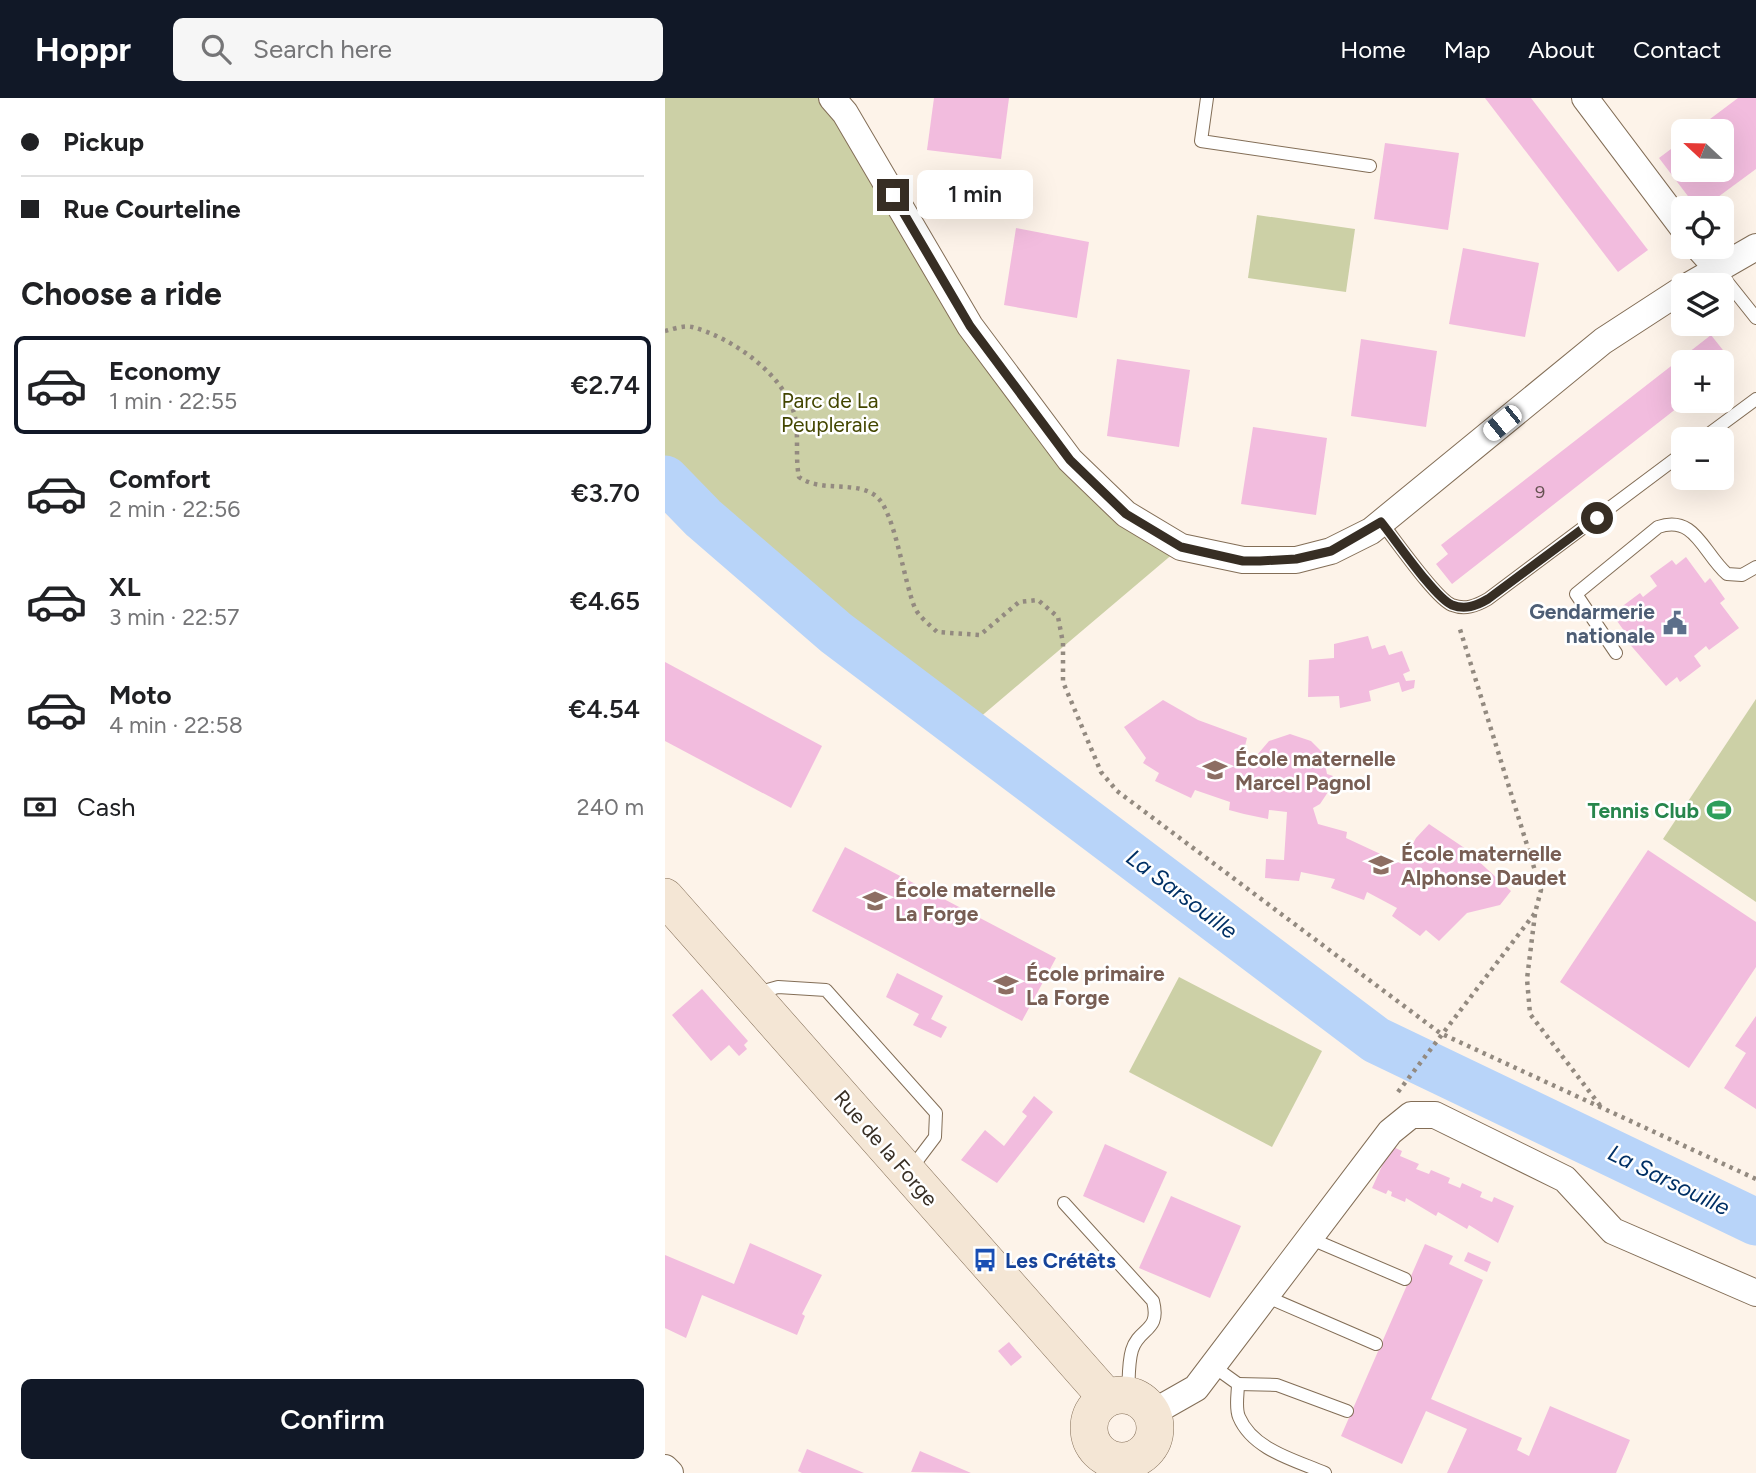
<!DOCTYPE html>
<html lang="en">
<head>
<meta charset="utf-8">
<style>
  :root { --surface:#fff; --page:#f6f6f6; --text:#202124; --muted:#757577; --line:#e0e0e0; --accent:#111827 }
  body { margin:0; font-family:Figtree,sans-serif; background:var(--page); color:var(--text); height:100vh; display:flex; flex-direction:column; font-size:26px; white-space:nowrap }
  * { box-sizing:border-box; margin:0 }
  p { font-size:23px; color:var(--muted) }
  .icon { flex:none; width:38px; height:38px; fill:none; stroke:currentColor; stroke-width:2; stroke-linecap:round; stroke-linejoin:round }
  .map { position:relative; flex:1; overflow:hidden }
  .drawer { display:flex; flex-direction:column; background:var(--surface); width:665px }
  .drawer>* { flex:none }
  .guide { display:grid; align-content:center; height:154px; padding:0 21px; background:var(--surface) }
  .needle { width:46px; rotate:292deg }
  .tools { position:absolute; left:1006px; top:21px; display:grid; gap:14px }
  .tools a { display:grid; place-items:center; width:63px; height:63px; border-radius:10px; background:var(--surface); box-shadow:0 7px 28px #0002; font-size:35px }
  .end { position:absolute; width:32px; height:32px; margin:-16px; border:9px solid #372e24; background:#fff; box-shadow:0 0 0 4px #fff }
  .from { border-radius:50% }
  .bubble { position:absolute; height:49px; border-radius:10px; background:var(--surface); box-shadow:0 7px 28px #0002; font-size:23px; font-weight:600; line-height:49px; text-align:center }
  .car { position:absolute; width:21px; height:42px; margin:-21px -10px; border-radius:9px; box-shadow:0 0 5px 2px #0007; background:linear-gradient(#fff 24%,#345 0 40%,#fff 0 76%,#345 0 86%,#fff 0) }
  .guide b { display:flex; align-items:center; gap:24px; height:66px; font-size:26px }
  .guide b+b { border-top:2px solid var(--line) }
  .guide i { width:18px; height:18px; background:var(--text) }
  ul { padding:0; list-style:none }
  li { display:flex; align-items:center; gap:21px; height:98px; margin:0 14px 10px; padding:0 7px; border:4px solid transparent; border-radius:10px }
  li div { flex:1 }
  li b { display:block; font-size:26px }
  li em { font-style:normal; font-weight:600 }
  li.selected { border-color:var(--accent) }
  li>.icon { width:63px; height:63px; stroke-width:1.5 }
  h2 { padding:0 21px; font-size:32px; line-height:84px }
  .pay { display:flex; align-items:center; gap:18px; height:77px; padding:0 21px; font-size:26px }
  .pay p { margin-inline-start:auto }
  .button { display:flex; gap:14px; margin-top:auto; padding:14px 21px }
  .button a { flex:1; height:80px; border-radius:10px; background:var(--accent); color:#fff; font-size:28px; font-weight:600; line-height:80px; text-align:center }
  header { display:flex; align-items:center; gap:42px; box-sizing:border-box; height:98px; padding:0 35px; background:var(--accent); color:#fff }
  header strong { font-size:33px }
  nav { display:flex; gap:38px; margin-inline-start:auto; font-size:24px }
  .search { width:490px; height:63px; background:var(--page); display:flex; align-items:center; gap:18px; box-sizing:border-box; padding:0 24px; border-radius:10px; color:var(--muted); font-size:26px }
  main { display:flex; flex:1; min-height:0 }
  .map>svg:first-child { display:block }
</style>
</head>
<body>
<header>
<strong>Hoppr</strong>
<div class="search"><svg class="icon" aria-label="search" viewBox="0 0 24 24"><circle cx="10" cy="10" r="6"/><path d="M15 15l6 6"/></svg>Search here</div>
<nav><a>Home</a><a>Map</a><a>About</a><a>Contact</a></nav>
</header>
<main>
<section class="drawer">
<div class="guide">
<b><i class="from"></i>Pickup</b>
<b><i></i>Rue Courteline</b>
</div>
<h2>Choose a ride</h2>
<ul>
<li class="selected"><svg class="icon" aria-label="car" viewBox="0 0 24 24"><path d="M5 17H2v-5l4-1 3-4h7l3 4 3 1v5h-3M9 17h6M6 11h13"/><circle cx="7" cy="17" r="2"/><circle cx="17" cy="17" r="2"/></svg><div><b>Economy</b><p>1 min · 22:55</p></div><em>€2.74</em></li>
<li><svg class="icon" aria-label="car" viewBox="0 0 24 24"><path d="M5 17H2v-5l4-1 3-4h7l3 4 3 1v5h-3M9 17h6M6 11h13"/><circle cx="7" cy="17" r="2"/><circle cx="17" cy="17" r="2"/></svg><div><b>Comfort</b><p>2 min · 22:56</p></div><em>€3.70</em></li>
<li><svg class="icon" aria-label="car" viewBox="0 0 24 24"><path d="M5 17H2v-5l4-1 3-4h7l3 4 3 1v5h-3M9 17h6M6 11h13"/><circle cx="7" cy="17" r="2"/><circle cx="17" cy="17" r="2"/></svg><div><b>XL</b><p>3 min · 22:57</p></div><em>€4.65</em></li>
<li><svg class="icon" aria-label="car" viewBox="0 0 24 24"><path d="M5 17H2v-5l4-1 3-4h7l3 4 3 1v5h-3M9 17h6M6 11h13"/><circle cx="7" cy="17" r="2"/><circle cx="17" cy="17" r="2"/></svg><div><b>Moto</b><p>4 min · 22:58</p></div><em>€4.54</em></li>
</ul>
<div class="pay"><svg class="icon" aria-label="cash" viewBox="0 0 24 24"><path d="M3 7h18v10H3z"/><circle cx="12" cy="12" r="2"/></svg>Cash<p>240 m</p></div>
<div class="button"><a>Confirm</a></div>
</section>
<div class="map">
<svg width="1091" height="1375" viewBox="0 0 1091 1375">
  <rect width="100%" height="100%" fill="#fdf3e9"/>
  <g fill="#ccd0a6">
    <path d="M0 0H167L405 362 516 449 300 632C196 553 90 475 0 381Z"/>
    <polygon points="592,117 690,131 681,194 583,180"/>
    <polygon points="1091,601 1091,804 998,741"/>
    <polygon points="514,879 657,953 607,1049 464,974"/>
  </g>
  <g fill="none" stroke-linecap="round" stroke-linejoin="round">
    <polyline stroke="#b8d4f9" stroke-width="47" points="0,381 38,420 171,535 711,942 1091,1124"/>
  </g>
  <g fill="#f2bcde">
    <polygon points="269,0 344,0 336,61 262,52"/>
    <polygon points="820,0 866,0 983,152 953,174"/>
    <polygon points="1073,0 1091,0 1091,71 1038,110 1032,110 994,60 1018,42 1018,72 1057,72 1057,33 1029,33"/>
    <polygon points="720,45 794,55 783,132 709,121"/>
    <polygon points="351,130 424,144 412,220 339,207"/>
    <polygon points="798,150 874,165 860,239 784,226"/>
    <polygon points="1046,237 1069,266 1057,275 1057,264 1018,264 1018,303 1021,303 787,486 771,466 783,456 776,447"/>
    <polygon points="696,241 772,253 761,329 686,318"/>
    <polygon points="452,261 525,272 514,349 442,338"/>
    <polygon points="588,329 662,340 651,417 576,406"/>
    <polygon points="1021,459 1040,485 1045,480 1060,501 1055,505 1074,530 1044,552 1041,548 1029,558 1036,568 1015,584 1012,579 1001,588 962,543 965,541 947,516 975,495 978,499 992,488 985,478 1007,462 1011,467"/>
    <polygon points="703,538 707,551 720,547 724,557 737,553 745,573 738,576 741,583 750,582 749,590 737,594 734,584 704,593 706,603 675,610 674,598 643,599 644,562 669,560 669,546"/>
    <polygon points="0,564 157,648 126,710 0,643"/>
    <polygon points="498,602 533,622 582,640 576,664 588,668 592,657 604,643 625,636 646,643 658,655 662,676 668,678 663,694 655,706 648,710 653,726 682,734 681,740 737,766 751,740 764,726 798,749 846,793 835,807 802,815 774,843 761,832 755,838 727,818 732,810 702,794 699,802 666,790 670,781 636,774 634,783 600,780 601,761 619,762 622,714 604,712 603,721 579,716 564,712 565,704 530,692 526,700 490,683 494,675 478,665 481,660 459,629"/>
    <polygon points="180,749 391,860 357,923 147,813"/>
    <polygon points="983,752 1091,824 1091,869 1024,970 895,884"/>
    <polygon points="232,875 278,898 266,921 282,929 276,940 248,927 254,916 221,899"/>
    <polygon points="37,891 83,943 79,947 82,951 74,958 64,947 46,963 7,917"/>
    <polygon points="1091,918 1091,1011 1059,990 1081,955 1070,948"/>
    <polygon points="369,998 388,1014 332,1085 296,1062 320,1032 339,1048 362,1018 357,1014"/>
    <polygon points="440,1046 502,1074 479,1125 418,1098"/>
    <polygon points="726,1048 737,1053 735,1058 754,1066 751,1071 764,1076 766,1072 785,1080 783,1085 795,1090 797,1085 817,1094 815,1099 827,1104 829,1099 849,1108 833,1145 804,1127 802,1131 773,1114 771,1118 741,1100 740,1104 726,1098 727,1094 723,1092 721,1096 707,1090"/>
    <polygon points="506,1098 576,1128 545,1200 474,1170"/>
    <polygon points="85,1145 157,1177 137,1216 140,1218 132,1237 37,1197 21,1240 0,1230 0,1157 69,1186"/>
    <polygon points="760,1146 788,1158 784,1166 818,1182 766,1301 857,1340 852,1352 864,1358 885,1308 965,1342 951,1375 782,1375 802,1331 761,1313 737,1366 676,1338"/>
    <polygon points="803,1154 826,1164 822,1174 799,1163"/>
    <polygon points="344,1244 357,1259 346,1268 333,1253"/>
    <polygon points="142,1351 199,1375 137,1375 133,1373"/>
    <polygon points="255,1353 306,1375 246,1374"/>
  </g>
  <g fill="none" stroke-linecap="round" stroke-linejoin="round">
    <g stroke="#836e57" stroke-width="14">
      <g id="service">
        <polyline points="542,0 536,43 705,68"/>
        <polyline points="1052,171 1091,220"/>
        <polyline points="1037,341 1091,301"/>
        <path d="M716 424C730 441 770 500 787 507 800 512 811 508 823 501L1018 355"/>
        <path d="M951 555 911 496 993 429C1030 416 1038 455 1062 476L1077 477 1091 469"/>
        <polyline points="92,895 113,889 161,892 271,1015 270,1039 245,1072"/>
        <path d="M399 1105 488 1203C496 1234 474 1229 467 1252 463 1265 464 1283 463 1297"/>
        <polyline points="644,1140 740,1181"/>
        <polyline points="600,1198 711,1246"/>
        <path d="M548 1268 573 1286C573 1295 570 1310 574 1319 588 1352 630 1362 660 1375"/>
        <polyline points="573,1286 612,1287 682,1313"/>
      </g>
    </g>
    <g stroke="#836e57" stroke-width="28">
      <g id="minor">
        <polyline points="167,0 180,15 305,228 405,362 461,416 516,449 578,462 631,462 666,453 706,433 938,243 1018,191"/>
        <polyline points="920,0 1018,130"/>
        <polyline points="1033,149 1052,170"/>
        <polyline points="1025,187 1091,149"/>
        <polyline points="487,1315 531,1290 725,1034 746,1017 770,1017 900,1081 948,1133 1091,1195"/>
        <polyline points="0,1370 5,1375"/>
      </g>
    </g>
    <g stroke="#836e57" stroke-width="38">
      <g id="secondary">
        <polyline points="0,799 442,1300"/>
        <circle cx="457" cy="1330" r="33"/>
      </g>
    </g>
    <g stroke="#938a80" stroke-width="4.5" stroke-dasharray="3.5 5" stroke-linecap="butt">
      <path d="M0 233C8 231 19 227 27 229 66 239 121 277 130 319 134 338 130 360 134 379 156 395 190 382 211 398 230 413 239 485 250 510 254 519 265 527 272 534L315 537 354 504 373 502 393 519 398 545V584L436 674 452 693 775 935 1091 1081"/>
      <polyline points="870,816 862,881 865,916 937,1010"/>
      <polyline points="733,994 870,815 876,792 794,528"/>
    </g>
    <use href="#service" stroke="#fff" stroke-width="12"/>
    <use href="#minor" stroke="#fff" stroke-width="26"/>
    <use href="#secondary" stroke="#f4e6d5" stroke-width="37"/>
  </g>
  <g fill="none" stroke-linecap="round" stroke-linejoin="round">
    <path stroke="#372e24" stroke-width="9" d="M228 97 305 228 405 362 461 416 516 449 578 463H595L631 461 666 453 716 424C730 441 770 500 787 507 800 512 811 508 823 501L932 420"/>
  </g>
  <defs>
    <g id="civic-bare" transform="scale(1.89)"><path d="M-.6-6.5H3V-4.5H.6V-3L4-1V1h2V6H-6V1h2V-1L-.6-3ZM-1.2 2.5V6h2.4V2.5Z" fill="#5c6f8a" stroke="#fff" stroke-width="2.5" paint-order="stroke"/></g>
    <g id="school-bare" transform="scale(1.89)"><path d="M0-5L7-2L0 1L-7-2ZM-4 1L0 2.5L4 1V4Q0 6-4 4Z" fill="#8d6e63" stroke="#fff" stroke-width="2.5" paint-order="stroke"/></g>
    <g id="stadium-bare" transform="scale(1.89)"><path d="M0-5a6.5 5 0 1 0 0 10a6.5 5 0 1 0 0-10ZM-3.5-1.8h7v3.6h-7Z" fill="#2e9e5b" stroke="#fff" stroke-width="2.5" paint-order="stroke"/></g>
    <g id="bus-bare" transform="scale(1.89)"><path d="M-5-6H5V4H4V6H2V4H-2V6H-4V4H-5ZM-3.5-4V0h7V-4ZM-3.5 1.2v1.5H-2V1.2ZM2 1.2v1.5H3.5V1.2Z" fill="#1a4fb4" stroke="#fff" stroke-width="2.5" paint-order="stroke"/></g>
  </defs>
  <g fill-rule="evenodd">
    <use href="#civic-bare" x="1010" y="525"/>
    <use href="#school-bare" x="550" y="672"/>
    <use href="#stadium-bare" x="1054" y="712"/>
    <use href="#school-bare" x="716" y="767"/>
    <use href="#school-bare" x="210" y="803"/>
    <use href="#school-bare" x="341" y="887"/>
    <use href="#bus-bare" x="320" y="1162"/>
  </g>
  <g text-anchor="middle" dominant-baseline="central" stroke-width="5" stroke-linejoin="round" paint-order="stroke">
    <g font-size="18" fill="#665252">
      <text x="875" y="394">9</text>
    </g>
    <g font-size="21" fill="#434600" stroke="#fff">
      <text x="165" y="302">Parc de La<tspan x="165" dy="24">Peupleraie</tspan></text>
    </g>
    <g font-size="21" font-weight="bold" fill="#4e5e75" stroke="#fff" text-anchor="end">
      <text x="990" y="513">Gendarmerie<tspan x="990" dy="24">nationale</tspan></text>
    </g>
    <g font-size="21" font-weight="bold" fill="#785e54" stroke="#fff" text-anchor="start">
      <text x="570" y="660">École maternelle<tspan x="570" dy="24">Marcel Pagnol</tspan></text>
      <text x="736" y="755">École maternelle<tspan x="736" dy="24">Alphonse Daudet</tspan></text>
      <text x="230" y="791">École maternelle<tspan x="230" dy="24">La Forge</tspan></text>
      <text x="361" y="875">École primaire<tspan x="361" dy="24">La Forge</tspan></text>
    </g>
    <g font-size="21" font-weight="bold" fill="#27864d" stroke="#fff" text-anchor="end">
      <text x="1034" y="712">Tennis Club</text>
    </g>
    <g font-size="21" fill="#372e24" stroke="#fff">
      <text transform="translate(221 1050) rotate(49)">Rue de la Forge</text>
    </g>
    <g font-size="21" font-weight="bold" fill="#164399" stroke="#fff" text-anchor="start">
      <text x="340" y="1162">Les Crétêts</text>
    </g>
    <g font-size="23" font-style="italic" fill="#003065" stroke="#fff">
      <text transform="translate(517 796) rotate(37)">La Sarsouille</text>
      <text transform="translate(1004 1082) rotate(26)">La Sarsouille</text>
    </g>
  </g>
</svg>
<div class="tools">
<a><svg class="needle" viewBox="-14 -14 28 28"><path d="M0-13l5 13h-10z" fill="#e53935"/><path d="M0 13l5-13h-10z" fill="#757577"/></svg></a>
<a><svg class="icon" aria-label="locate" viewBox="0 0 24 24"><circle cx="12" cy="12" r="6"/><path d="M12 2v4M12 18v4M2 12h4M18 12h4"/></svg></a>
<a><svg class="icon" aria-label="layers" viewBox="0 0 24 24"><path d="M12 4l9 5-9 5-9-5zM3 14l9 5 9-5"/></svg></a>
<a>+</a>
<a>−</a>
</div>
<i class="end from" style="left:932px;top:420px"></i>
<i class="end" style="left:228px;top:97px"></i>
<div class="bubble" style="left:252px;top:72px;width:116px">1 min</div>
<i class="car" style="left:837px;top:325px;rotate:231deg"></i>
</div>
</main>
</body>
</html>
